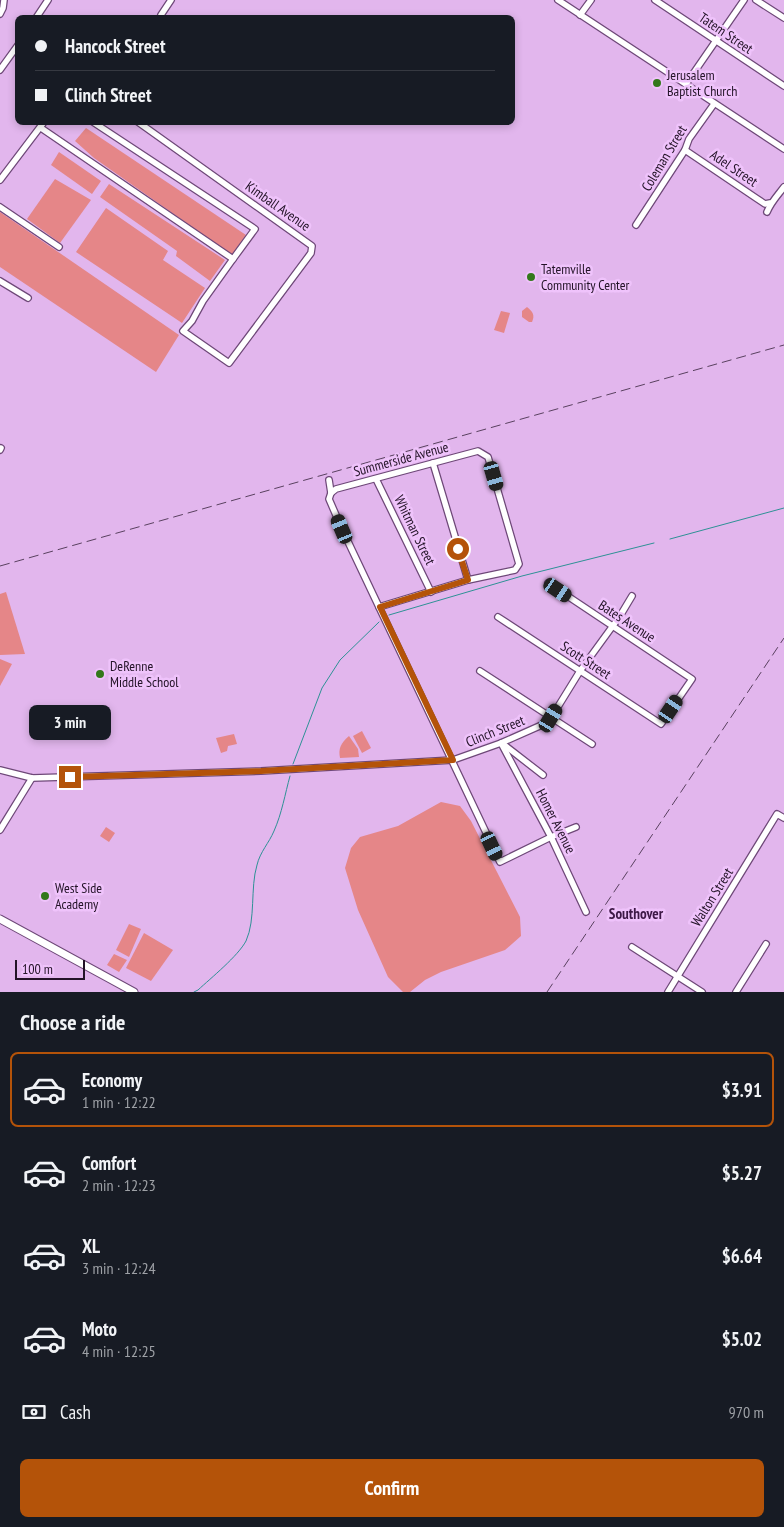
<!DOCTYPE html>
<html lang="en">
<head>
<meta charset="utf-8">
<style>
  :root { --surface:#171b24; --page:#242831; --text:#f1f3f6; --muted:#9ea1a6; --line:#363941; --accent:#b45309 }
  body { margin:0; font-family:"PT Sans Narrow",sans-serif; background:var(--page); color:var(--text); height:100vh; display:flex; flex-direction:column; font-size:19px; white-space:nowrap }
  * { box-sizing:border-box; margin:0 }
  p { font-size:16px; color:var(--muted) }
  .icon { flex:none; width:28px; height:28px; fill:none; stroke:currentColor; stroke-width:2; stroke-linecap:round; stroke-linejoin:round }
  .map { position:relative; height:992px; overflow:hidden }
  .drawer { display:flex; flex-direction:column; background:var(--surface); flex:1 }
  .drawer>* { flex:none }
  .guide { position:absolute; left:15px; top:15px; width:500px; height:110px; border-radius:8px; box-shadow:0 2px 8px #0003; display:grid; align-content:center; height:110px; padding:0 20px; background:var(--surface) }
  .scale { position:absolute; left:15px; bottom:12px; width:70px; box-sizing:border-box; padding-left:5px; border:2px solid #231327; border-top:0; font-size:14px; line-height:18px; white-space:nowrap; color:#231327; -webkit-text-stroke:4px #efc3fb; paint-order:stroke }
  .end { position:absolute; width:22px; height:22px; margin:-11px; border:6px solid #b45309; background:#fff; box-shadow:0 0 0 2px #fff }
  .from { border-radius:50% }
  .bubble { position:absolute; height:35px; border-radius:8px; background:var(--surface); box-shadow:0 2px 8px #0003; font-size:16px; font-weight:600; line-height:35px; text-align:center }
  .car { position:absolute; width:15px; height:30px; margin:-15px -8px; border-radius:6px; box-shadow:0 0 4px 1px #0007; background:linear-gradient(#222 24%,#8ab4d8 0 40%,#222 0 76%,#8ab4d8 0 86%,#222 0) }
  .guide b { display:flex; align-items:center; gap:18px; height:48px; font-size:19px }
  .guide b+b { border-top:1px solid var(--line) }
  .guide i { width:12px; height:12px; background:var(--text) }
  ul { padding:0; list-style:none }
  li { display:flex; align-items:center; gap:15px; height:75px; margin:0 10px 8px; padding:0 10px; border:2px solid transparent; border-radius:8px }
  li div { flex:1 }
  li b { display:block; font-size:19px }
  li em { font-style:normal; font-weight:600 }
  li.active { border-color:var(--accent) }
  li>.icon { width:45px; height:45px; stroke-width:1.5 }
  h2 { padding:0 20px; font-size:22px; line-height:60px }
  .pay { display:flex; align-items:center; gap:12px; height:55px; padding:0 20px; font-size:19px }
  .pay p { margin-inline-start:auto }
  .button { display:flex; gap:10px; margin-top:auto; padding:10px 20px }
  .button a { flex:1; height:58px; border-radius:8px; background:var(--accent); color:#fff; font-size:20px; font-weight:600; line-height:58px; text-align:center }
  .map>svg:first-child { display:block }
</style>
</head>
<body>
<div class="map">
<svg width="784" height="992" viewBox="0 0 784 992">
  <rect width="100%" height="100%" fill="#e2b6ed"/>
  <g fill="#e58688">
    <polygon points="86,128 246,235 232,255 94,158 75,141"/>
    <polygon points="59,152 101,181 92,194 51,165"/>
    <polygon points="55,179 91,200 60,243 27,219"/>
    <polygon points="109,184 225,260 210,281 176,256 177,251 100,197"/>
    <polygon points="106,208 168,251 163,260 205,288 182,323 76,252"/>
    <polygon points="0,212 179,335 156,372 0,267"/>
    <path d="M527 307C533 312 535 315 532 322H529L522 317V311Z"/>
    <polygon points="501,311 510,313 504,333 494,330"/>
    <polygon points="6,592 25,654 0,655 0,594"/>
    <polygon points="0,659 12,664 0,686"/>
    <polygon points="362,731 371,748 362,753 353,736"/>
    <polygon points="234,734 237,744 228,746 227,751 221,753 216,738"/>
    <path d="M349 736 358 749 359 757 340 758C338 748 341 743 349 736Z"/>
    <polygon points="441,802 460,806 471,821 520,917 521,936 505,950 441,972 425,980 410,992 403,992 388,977 358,910 345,868 351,848 360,837 398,826"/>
    <polygon points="106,827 115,833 109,842 100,836"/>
    <polygon points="129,924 141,929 129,957 116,950"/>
    <polygon points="144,933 173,950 151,981 126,968"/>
    <polygon points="114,954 127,960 119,972 107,965"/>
  </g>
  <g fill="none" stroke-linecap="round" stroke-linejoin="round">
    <g stroke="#2e9195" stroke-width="1">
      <polyline points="670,539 784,508"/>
      <polyline points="389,615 522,576 654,543"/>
      <polyline points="293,764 322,688 340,660 379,622"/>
      <path d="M194 992 198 990C211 978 238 956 246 941 256 919 250 888 257 865 260 852 269 843 274 831 282 813 285 794 290 776"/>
    </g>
    <g stroke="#6e4878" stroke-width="8">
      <g id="minor">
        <polyline points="558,0 784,149"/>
        <polyline points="655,0 784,86"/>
        <polyline points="756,0 784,18"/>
        <polyline points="0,14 3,8 4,0"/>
        <polyline points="161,15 171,0"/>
        <polyline points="580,15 591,0"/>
        <polyline points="36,18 48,0"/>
        <polyline points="0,70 18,45"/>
        <polyline points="686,84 744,0"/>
        <polyline points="93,122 255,229 233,259"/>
        <polyline points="41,128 233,259 203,301 192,321 183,331 229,363 311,253 312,246 138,122"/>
        <polyline points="685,150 756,198 765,204 770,203"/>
        <polyline points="0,180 44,122"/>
        <polyline points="0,207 59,247"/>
        <path d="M767 212C771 202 778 195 784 187"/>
        <polyline points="636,225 685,150 689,139 714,104"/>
        <polyline points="0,281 28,298"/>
        <polyline points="0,450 1,448"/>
        <polyline points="433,463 468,580"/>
        <polyline points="376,479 431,592"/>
        <polyline points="329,480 331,493 329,499 342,529 500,862 551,837 576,827"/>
        <polyline points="331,493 336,489 478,451 488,457 519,564 515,570 468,580 379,607"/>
        <polyline points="498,617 661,724 692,679 548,583"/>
        <polyline points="480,671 592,744"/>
        <polyline points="501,743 551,837 586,912"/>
        <polyline points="503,744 543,775"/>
        <polyline points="0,770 32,778 261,771 453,760 501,743 544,724 551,718 580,671 620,616 632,596"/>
        <polyline points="0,830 32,778"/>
        <polyline points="632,947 702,992"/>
        <polyline points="668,992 777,814 784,818"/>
        <polyline points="736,992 766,944"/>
      </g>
    </g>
    <g stroke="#6e4878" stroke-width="9">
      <polyline id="major" points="0,919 134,992"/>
    </g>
    <use href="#minor" stroke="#fff" stroke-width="5.5"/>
    <use href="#major" stroke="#fff" stroke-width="7"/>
    <g stroke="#59415f" stroke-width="1" stroke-dasharray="10 5" stroke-linecap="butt">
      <polyline points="0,566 784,345"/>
      <polyline points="547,992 784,638"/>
    </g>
  </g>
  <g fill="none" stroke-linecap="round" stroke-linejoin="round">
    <polyline stroke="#b45309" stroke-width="6" points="70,777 261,771 453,760 380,607 468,580 458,549"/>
  </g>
  <g fill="#33781b" stroke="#efc3fb" stroke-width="2">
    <circle cx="657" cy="83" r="5"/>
    <circle cx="531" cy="277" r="5"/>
    <circle cx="100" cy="674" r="5"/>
    <circle cx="45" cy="896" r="5"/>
  </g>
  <g text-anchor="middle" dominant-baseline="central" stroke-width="5" stroke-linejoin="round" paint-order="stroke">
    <g font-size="14" fill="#231327" stroke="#efc3fb">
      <text transform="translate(726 33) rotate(34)">Tatem Street</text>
      <text transform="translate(664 158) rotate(-59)">Coleman Street</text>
      <text transform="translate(734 168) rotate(34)">Adel Street</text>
      <text transform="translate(278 206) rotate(35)">Kimball Avenue</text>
      <text transform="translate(401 459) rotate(-15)">Summerside Avenue</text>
      <text transform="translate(415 530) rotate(64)">Whitman Street</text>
      <text transform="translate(627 621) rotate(33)">Bates Avenue</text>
      <text transform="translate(586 660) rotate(33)">Scott Street</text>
      <text transform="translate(495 731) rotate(-22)">Clinch Street</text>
      <text transform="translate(556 821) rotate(63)">Homer Avenue</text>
      <text transform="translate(712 897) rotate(-58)">Walton Street</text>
    </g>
    <g font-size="14" fill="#231327" stroke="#efc3fb" text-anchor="start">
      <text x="667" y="75">Jerusalem<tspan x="667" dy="16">Baptist Church</tspan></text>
      <text x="541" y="269">Tatemville<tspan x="541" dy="16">Community Center</tspan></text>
      <text x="110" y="666">DeRenne<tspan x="110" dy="16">Middle School</tspan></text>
      <text x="55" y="888">West Side<tspan x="55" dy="16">Academy</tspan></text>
    </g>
    <g font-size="15" font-weight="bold" fill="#3d1946" stroke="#efc3fb">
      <text x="636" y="913">Southover</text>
    </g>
  </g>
</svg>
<div class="scale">100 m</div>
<i class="end from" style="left:458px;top:549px"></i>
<i class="end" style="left:70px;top:777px"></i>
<div class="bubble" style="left:29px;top:705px;width:82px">3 min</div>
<i class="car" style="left:494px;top:476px;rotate:164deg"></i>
<i class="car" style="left:342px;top:529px;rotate:337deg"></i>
<i class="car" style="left:558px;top:590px;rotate:124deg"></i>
<i class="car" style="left:671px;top:709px;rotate:34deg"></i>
<i class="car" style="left:551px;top:718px;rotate:31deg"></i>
<i class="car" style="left:492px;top:846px;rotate:155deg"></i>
<div class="guide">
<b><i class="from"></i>Hancock Street</b>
<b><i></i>Clinch Street</b>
</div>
</div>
<section class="drawer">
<h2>Choose a ride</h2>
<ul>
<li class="active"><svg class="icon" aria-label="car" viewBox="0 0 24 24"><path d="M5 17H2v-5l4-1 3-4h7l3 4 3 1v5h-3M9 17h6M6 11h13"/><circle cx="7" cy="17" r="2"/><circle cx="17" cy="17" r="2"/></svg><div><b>Economy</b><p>1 min · 12:22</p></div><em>$3.91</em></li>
<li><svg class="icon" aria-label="car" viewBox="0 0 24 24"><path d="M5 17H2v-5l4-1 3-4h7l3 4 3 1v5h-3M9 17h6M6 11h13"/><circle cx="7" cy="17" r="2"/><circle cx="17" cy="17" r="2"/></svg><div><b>Comfort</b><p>2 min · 12:23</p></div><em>$5.27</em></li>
<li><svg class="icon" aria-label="car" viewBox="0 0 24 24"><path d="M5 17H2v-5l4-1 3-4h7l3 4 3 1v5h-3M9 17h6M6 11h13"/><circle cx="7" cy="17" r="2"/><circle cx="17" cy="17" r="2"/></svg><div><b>XL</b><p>3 min · 12:24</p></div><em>$6.64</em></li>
<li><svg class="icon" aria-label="car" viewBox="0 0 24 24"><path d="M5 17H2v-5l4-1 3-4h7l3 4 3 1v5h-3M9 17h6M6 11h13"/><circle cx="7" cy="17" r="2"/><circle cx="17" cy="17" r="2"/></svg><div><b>Moto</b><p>4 min · 12:25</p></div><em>$5.02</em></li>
</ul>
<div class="pay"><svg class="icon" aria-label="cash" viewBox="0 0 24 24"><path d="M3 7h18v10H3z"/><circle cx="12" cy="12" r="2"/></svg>Cash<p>970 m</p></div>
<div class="button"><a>Confirm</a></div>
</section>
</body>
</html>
